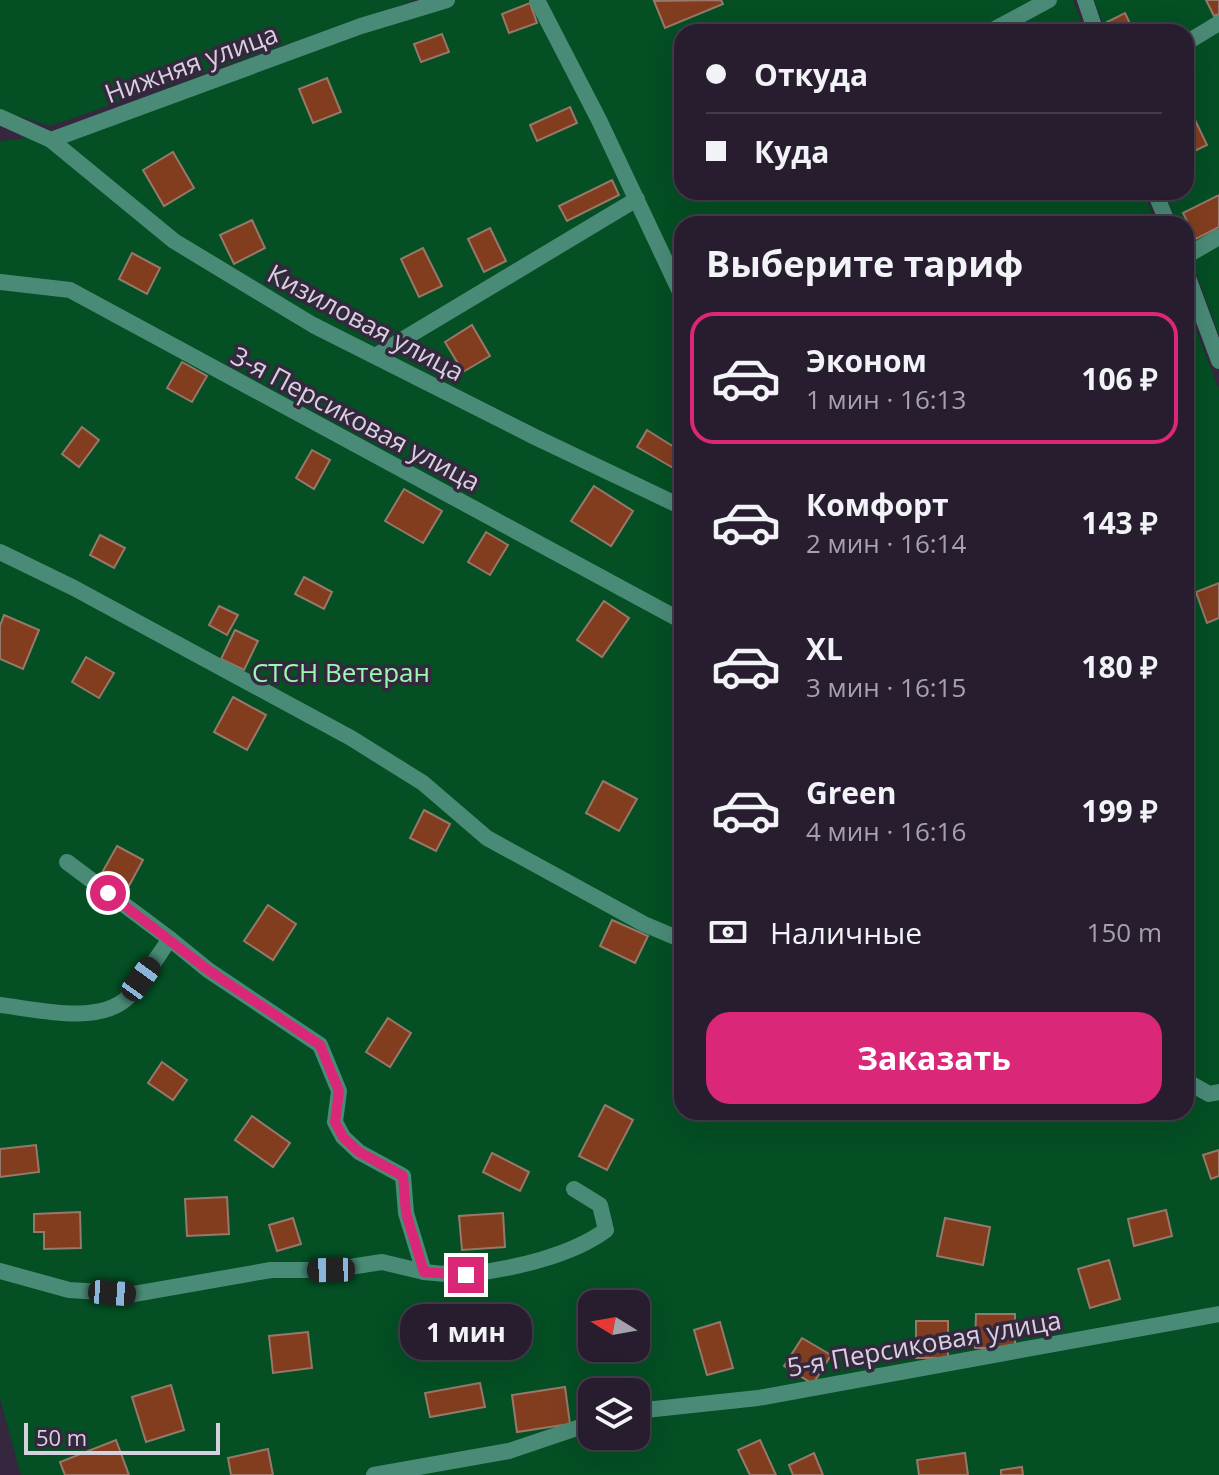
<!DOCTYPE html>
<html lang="ru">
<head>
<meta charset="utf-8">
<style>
  :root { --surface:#271d2e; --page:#2f2636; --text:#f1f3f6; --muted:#a4a2aa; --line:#433b4a; --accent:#db2777 }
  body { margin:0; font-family:"Open Sans",sans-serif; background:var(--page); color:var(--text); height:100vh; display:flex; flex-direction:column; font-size:30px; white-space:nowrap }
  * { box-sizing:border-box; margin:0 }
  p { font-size:26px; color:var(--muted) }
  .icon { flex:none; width:44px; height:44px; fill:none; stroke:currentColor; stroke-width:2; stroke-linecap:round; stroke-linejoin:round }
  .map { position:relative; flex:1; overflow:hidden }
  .details { position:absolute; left:674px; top:216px; width:520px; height:904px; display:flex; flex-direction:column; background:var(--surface); border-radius:24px; box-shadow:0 8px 32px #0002,0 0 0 2px var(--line) }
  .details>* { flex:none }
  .guide { position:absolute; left:674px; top:24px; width:520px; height:176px; border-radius:24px; box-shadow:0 8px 32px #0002,0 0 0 2px var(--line); display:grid; align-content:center; height:176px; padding:0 32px; background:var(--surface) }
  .needle { width:52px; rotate:281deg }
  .buttons { position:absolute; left:578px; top:1290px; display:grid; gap:16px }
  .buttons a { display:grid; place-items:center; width:72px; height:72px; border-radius:16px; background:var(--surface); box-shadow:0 8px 32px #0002,0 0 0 2px var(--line); font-size:40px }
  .scale { position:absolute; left:24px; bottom:20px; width:196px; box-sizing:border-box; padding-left:8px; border:4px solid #d7d0df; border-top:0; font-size:22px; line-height:28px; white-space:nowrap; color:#d7d0df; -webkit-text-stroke:6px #34273e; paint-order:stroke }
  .end { position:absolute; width:36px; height:36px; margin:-18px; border:10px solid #db2777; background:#fff; box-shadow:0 0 0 4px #fff }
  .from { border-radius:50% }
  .bubble { position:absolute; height:56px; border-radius:24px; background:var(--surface); box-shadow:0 8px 32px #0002,0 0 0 2px var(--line); font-size:26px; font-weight:700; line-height:56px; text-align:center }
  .car { position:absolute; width:24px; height:48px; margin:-24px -12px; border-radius:10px; box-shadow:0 0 6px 2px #0007; background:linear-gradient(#222 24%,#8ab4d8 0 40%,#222 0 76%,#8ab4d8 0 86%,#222 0) }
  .guide b { display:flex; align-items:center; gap:28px; height:76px; font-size:30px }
  .guide b+b { border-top:2px solid var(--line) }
  .guide i { width:20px; height:20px; background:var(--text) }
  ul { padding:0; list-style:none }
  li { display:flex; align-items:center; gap:24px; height:132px; margin:0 16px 12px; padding:0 16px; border:4px solid transparent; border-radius:24px }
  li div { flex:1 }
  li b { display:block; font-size:30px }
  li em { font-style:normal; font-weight:700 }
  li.selected { border-color:var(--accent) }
  li>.icon { width:72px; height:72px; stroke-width:1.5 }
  h2 { padding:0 32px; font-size:36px; line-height:96px }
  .pay { display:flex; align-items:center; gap:20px; height:88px; padding:0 32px; font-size:30px }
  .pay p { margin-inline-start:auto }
  .action { display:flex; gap:16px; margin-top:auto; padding:16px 32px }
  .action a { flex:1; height:92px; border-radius:24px; background:var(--accent); color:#fff; font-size:32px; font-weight:700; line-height:92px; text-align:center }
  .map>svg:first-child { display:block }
</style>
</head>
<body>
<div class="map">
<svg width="1219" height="1475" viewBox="0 0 1219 1475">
  <rect width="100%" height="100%" fill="#34273e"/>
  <g fill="#044f24" fill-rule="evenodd">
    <polygon points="0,0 415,0 50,126 0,110"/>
    <path d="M440 0H1073L1085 32H682V192H1144L1156 224H682V1112H1186V303L1219 390V1475H21L0 1399V141L52 135ZM592 1304H636V1348H592ZM592 1392H636V1436H592Z"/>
    <polygon points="1094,0 1219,0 1219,335 1186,246 1186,224 1177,224 1165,192 1186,192 1186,32 1106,32"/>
  </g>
  <g fill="#823d1f" stroke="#97786b" stroke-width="2">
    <polygon points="721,0 723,4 665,28 654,1"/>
    <polygon points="1206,0 1219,0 1219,14 1214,16"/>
    <polygon points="530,3 537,23 509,33 502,14"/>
    <polygon points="1125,13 1134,32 1111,32 1107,22"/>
    <polygon points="442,34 449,52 421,62 414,44"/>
    <polygon points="327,78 341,112 313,123 299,89"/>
    <polygon points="1186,101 1207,145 1186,155"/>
    <polygon points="570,107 577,123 537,141 530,125"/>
    <polygon points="173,152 194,188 164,206 143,170"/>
    <polygon points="612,180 619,195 567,221 559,206"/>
    <polygon points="1219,195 1219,227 1196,239 1183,213"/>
    <polygon points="252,220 265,248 234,264 220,235"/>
    <polygon points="490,228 506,261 484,272 468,239"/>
    <polygon points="423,248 442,286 419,297 401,259"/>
    <polygon points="132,253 160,268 147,294 119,279"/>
    <polygon points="472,325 490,356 463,372 445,342"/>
    <polygon points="182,362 207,376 192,402 167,388"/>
    <polygon points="82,427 99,440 79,467 62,454"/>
    <polygon points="647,430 682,452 682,457 675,469 637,447"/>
    <polygon points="312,450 330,460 314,489 296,478"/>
    <polygon points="594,486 633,511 611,546 571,521"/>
    <polygon points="404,489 442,511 423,543 385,521"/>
    <polygon points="486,532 508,545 490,575 468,562"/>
    <polygon points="100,535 125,548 114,568 90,555"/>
    <polygon points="304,577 332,592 324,609 295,594"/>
    <polygon points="1219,583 1219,618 1207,623 1196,592"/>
    <polygon points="604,601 629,618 602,657 577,640"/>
    <polygon points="219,606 238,615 227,635 209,625"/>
    <polygon points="4,615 39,630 23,669 0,659 0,626"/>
    <polygon points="235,630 258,641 244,670 221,659"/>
    <polygon points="86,657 114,673 99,698 72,682"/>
    <polygon points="233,697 266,715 247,750 214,732"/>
    <polygon points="603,781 637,799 619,831 586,813"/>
    <polygon points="424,810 450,824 436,851 410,838"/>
    <polygon points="117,846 143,860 124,895 98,880"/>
    <polygon points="268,905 296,924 273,960 244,941"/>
    <polygon points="612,920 648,936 635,963 600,946"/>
    <polygon points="388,1018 411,1033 390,1067 366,1052"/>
    <polygon points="162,1062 187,1080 173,1100 148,1083"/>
    <polygon points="605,1105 633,1120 607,1170 579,1156"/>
    <polygon points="252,1116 290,1143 273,1167 235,1140"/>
    <polygon points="36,1145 39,1172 0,1177 0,1149"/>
    <polygon points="1219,1150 1219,1176 1211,1179 1203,1155"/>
    <polygon points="492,1153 529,1172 520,1191 483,1172"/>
    <polygon points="227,1197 229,1234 187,1236 185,1199"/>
    <polygon points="1166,1210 1172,1236 1134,1246 1128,1219"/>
    <polygon points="80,1212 81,1248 44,1249 44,1232 34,1232 34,1214"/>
    <polygon points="503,1213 505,1247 462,1250 459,1216"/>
    <polygon points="293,1218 301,1244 277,1251 269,1225"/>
    <polygon points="945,1218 990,1227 983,1265 937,1256"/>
    <polygon points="1109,1260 1120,1299 1090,1308 1078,1269"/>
    <polygon points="976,1314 1015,1314 1015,1348 975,1348"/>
    <rect x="916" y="1321" width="32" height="37"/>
    <polygon points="720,1322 733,1368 707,1375 694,1330"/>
    <polygon points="308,1332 312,1368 273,1373 269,1336"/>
    <polygon points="802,1338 831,1355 813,1384 784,1366"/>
    <polygon points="480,1383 485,1407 430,1417 425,1393"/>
    <polygon points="171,1385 184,1430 146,1442 132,1397"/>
    <polygon points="565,1387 570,1424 517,1432 512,1395"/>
    <polygon points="116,1440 129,1475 65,1475 60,1462"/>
    <polygon points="760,1440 776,1475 750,1475 738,1450"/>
    <polygon points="268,1449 273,1475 231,1475 228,1458"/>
    <polygon points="814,1453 823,1475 793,1475 789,1465"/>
    <polygon points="965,1453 968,1475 919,1475 917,1460"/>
    <polygon points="1022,1467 1023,1475 1001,1475 1001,1470"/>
  </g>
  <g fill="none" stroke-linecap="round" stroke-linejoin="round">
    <g stroke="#4a8b77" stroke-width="16">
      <polyline points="537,0 599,120 682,296"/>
      <polyline points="1085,0 1096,32"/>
      <polyline points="989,32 1049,0"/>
      <polyline points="1186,43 1219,23"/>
      <polyline points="0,117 51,140 361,26 447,0"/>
      <polyline points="51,140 174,241 313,325 535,437 682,507"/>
      <polyline points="1155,192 1168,224"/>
      <polyline points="1186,256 1219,237"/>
      <polyline points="1186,272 1219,361"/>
      <polyline points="0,282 70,290 682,621"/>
      <polyline points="375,356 637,199"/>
      <polyline points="0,552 74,588 351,738 423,783 487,838 644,924 682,940"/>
      <polyline points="67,862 170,939"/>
      <path d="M0 1005C36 1009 96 1025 126 999 140 986 158 955 170 939L208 970 320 1045 339 1091 335 1122 343 1137 359 1152 403 1176 406 1213 424 1272 382 1262 331 1270H271L134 1294 69 1290 0 1271"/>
      <polyline points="1186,1081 1209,1094 1219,1092"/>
      <path d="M424 1272C438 1273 454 1276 468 1274 512 1269 571 1256 606 1230L600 1205 574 1189"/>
      <polyline points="636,1411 758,1398 1219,1314"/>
      <polyline points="374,1475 509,1451 592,1423"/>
    </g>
  </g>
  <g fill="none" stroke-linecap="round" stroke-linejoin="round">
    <polyline stroke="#db2777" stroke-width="10" points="108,893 208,970 320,1045 339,1091 335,1122 343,1137 359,1152 403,1176 406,1213 424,1272 466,1275"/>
  </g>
  <g text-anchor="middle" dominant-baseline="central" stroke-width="7" stroke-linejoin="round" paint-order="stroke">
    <g font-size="26" fill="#d7d0df" stroke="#34273e">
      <text transform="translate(191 63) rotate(-20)">Нижняя улица</text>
      <text transform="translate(366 322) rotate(28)">Кизиловая улица</text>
      <text transform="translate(356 418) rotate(28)">3-я Персиковая улица</text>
      <text transform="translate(924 1343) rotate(-10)">5-я Персиковая улица</text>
    </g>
    <g font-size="26" fill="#99f9b1" stroke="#34273e">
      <text x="341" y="672">СТСН Ветеран</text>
    </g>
  </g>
</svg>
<div class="buttons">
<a><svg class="needle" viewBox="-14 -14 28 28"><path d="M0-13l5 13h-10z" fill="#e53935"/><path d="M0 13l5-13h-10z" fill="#a4a2aa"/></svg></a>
<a><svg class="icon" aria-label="layers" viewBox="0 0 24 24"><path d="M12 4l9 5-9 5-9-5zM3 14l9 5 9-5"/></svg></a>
</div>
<div class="scale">50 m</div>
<i class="end from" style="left:108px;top:893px"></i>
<i class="end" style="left:466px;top:1275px"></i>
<div class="bubble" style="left:400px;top:1304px;width:132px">1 мин</div>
<i class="car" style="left:141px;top:979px;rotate:36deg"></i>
<i class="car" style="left:331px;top:1270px;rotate:269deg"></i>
<i class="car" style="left:112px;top:1293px;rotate:94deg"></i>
<div class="guide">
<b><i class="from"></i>Откуда</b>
<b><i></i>Куда</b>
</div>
<section class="details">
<h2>Выберите тариф</h2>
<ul>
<li class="selected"><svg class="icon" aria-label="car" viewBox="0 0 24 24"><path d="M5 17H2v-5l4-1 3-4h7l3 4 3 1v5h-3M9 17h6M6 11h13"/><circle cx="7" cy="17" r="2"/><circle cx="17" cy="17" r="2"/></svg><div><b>Эконом</b><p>1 мин · 16:13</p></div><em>106 ₽</em></li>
<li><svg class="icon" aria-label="car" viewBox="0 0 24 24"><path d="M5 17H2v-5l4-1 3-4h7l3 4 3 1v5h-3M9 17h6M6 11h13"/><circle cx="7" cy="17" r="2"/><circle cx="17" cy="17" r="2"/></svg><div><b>Комфорт</b><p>2 мин · 16:14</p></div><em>143 ₽</em></li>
<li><svg class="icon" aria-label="car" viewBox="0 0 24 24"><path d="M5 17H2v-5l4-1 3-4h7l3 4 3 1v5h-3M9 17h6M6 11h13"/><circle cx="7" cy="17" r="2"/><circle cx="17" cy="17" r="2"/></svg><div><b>XL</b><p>3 мин · 16:15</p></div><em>180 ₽</em></li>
<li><svg class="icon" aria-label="car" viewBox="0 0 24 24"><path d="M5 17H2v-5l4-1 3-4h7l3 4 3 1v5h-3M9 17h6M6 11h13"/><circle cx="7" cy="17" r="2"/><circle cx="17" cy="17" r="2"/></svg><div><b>Green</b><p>4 мин · 16:16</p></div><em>199 ₽</em></li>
</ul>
<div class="pay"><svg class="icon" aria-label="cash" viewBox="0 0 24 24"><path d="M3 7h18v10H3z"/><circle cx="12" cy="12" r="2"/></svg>Наличные<p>150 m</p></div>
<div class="action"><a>Заказать</a></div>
</section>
</div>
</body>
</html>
